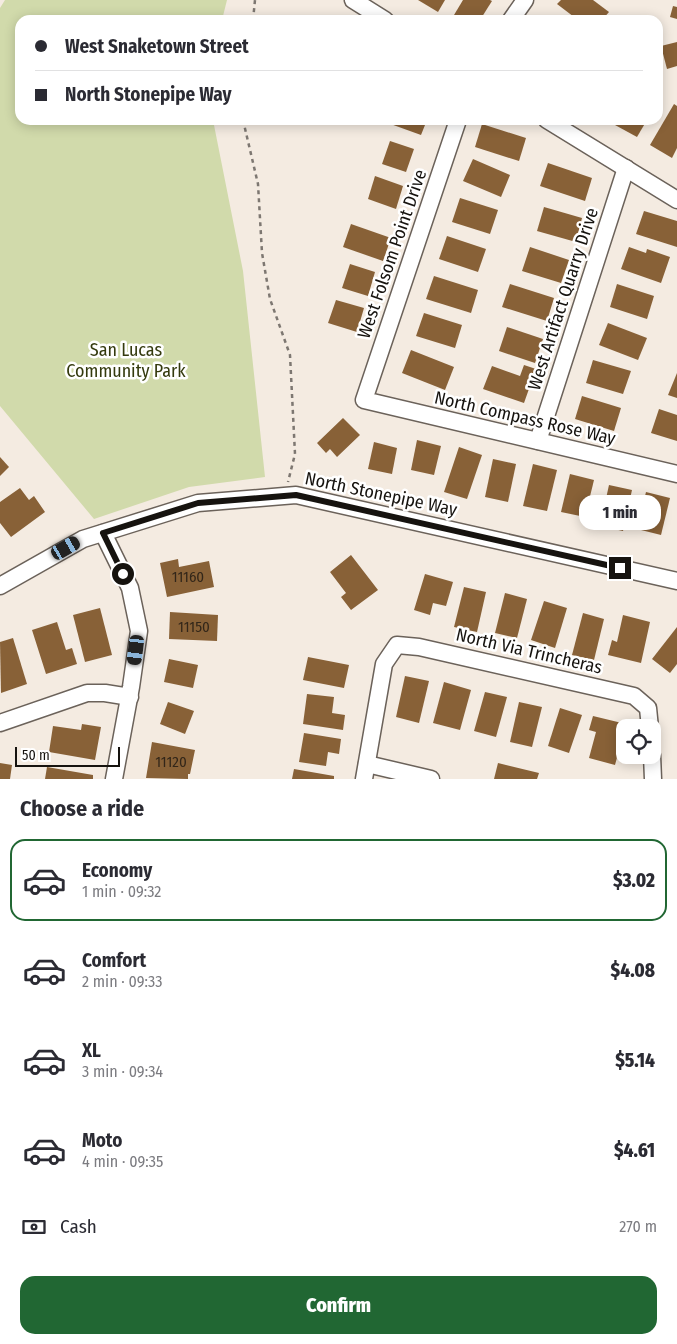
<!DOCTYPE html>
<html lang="en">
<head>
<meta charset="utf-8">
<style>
  :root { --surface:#fff; --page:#f7f7f7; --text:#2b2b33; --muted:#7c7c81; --line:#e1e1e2; --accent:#216733 }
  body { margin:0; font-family:"Fira Sans Condensed",sans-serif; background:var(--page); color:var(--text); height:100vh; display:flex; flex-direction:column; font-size:19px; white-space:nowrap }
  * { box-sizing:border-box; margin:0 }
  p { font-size:16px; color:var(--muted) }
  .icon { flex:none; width:28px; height:28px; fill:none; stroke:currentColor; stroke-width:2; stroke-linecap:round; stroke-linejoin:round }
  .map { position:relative; height:779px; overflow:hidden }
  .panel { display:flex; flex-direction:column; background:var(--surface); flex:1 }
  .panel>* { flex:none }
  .top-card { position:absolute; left:15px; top:15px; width:648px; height:110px; border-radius:15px; box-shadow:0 2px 12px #0003; display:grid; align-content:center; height:110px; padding:0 20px; background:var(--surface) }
  .fabs { position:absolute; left:616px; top:719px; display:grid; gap:10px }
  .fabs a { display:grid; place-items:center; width:45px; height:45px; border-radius:10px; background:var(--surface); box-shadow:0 2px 12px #0003; font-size:25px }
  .scale { position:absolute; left:15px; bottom:12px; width:105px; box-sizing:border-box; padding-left:5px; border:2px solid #16130f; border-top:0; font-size:14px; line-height:18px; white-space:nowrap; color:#16130f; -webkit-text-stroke:4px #fff; paint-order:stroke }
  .end { position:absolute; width:22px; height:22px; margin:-11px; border:6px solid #16130f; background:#fff; box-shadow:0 0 0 2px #fff }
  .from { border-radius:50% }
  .bubble { position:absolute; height:35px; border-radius:15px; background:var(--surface); box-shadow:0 2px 12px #0003; font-size:16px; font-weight:800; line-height:35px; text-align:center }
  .car { position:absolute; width:15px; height:30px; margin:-15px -8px; border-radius:6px; box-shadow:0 0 4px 1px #0007; background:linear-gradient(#222 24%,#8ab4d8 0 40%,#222 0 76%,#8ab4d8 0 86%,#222 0) }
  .top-card b { display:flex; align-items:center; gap:18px; height:48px; font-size:19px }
  .top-card b+b { border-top:1px solid var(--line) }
  .top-card i { width:12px; height:12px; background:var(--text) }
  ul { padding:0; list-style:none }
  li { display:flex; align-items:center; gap:15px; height:82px; margin:0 10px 8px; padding:0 10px; border:2px solid transparent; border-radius:15px }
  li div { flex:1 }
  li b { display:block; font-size:19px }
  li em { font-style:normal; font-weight:800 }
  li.selected { border-color:var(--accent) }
  li>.icon { width:45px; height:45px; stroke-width:1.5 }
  h2 { padding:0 20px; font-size:22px; line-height:60px }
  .pay { display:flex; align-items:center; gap:12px; height:55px; padding:0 20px; font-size:19px }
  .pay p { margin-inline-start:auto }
  .button { display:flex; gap:10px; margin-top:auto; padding:10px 20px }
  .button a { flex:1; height:58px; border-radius:15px; background:var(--accent); color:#fff; font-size:20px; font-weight:800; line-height:58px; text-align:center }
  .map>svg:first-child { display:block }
</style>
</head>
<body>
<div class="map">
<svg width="677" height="779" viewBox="0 0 677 779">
  <rect width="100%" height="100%" fill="#f4ebe1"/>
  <polygon fill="#d1daab" points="5,0 227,0 222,20 20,20 20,120 213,120 243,271 265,477 189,487 94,519 0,406 0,8"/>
  <g fill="#886137">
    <polygon points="418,0 445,0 438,12"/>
    <polygon points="463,0 490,0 492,1 480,20 451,20"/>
    <polygon points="561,0 593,0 609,12 602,20 578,20 557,4"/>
    <polygon points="673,6 677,7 677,19 670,17"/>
    <polygon points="677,42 677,66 667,69 661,46"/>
    <polygon points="674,104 677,106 677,148 672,158 650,145"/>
    <polygon points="386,120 427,120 421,135 385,122"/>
    <polygon points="618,120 647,120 637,137 615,125"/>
    <polygon points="482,124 526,138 519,161 475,147"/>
    <polygon points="390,141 414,149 406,172 382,164"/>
    <polygon points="473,159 510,175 501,197 463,181"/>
    <polygon points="548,163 592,178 585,201 540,186"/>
    <polygon points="375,176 403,186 396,209 368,199"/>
    <polygon points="460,198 498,210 490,234 452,222"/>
    <polygon points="544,207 582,218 576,242 537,231"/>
    <polygon points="644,211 677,221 677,247 636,234"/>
    <polygon points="351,224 391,238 383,261 343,247"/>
    <polygon points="447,236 486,249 478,272 439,259"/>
    <polygon points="530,247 569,260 561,283 522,271"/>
    <polygon points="629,247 646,253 647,249 670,257 661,283 621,269"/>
    <polygon points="350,264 375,272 368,296 342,288"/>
    <polygon points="434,276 478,290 471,313 426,299"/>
    <polygon points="510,284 554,298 547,321 502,307"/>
    <polygon points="617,284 654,296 647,319 610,307"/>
    <polygon points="336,300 364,308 357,332 328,323"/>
    <polygon points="424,313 462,325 455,348 416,336"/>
    <polygon points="608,323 647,338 638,360 599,345"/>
    <polygon points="507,327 543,339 535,363 499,351"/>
    <polygon points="411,350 454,367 445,390 402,373"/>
    <polygon points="593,360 631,371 623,394 586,383"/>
    <polygon points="524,365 536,369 524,403 483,389 492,366 520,376"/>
    <polygon points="677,373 677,398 668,395"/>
    <polygon points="582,396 621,408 614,431 575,419"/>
    <polygon points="659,409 677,415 677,441 651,433"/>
    <polygon points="343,418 360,435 337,457 330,449 326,453 317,443"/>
    <polygon points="417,440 441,446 434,475 411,470"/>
    <polygon points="374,442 397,448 392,474 368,469"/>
    <polygon points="459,447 482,455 467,499 444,492"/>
    <polygon points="0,457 9,467 0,476"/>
    <polygon points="493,459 516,464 508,502 485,497"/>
    <polygon points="533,464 557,470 547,511 523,506"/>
    <polygon points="570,474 594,480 585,517 561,512"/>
    <polygon points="609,485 632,490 623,531 600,526"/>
    <polygon points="20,488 29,500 34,496 45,512 11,537 0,523 0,502"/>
    <polygon points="646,492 670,498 661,535 637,529"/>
    <polygon points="351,555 378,590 351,610 341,597 346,593 330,572"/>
    <polygon points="178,559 179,567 209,561 214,587 167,597 160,563"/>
    <polygon points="425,574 453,582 446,606 433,603 430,615 414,610"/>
    <polygon points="464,587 486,592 477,632 454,627"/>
    <polygon points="505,593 527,599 517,638 495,633"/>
    <polygon points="544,601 567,608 555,648 531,640"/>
    <polygon points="100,608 112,655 85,662 73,615"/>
    <polygon points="170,612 218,615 217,641 169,639"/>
    <polygon points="583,613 604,619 594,660 572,655"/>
    <polygon points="623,615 650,622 641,663 608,655 612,640 617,642"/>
    <polygon points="57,622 66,650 72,648 77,664 46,674 32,630"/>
    <polygon points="677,627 677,664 670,673 652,659"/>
    <polygon points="13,638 27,684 1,693 0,642"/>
    <polygon points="308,657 349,665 344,688 303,680"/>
    <polygon points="169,659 198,665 193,688 164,682"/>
    <polygon points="405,676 429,681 419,723 396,717"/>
    <polygon points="444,682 471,690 460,730 433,723"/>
    <polygon points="485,692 507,697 496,737 474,731"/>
    <polygon points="307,694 334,697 332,713 345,715 343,730 303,724"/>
    <polygon points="168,702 194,711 185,734 160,724"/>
    <polygon points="519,702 542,707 532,747 510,742"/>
    <polygon points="560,708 582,715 569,753 548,746"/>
    <polygon points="593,716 626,724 615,765 589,758 596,732 589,730"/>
    <polygon points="82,724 101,727 95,760 49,752 53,726 81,730"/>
    <polygon points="304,733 341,739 339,754 328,752 326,766 299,762"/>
    <polygon points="152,742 195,750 190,774 188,774 188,779 146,778"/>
    <polygon points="0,763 12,765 10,779 0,779"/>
    <polygon points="498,763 539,773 537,779 494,779"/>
    <polygon points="47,767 93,775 93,779 45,779"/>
    <polygon points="294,769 334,776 334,779 292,779"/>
  </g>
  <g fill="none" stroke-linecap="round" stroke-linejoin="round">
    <g stroke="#6b625a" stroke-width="19">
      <g id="minor">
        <polyline points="353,0 385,20"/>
        <polyline points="511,20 525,0"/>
        <polyline points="458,120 364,400 677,474"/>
        <polyline points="547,120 677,200"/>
        <polyline points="538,441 626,168"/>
        <polyline points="103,533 130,588 139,631 131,687 114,779"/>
        <polyline points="0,586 83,539 198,503 296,495 677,581"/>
        <polyline points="0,723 87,693 105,693 130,697"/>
        <polyline points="652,755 653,779"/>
        <polyline points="367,764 431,779"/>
        <polyline points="364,779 384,664 397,645 419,647 634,696 648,708 650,728"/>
      </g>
    </g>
    <g stroke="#7d7771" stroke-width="2.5" stroke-dasharray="4 4" stroke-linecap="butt">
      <polyline points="253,20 255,0"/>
      <polyline points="243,120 258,184 262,253 270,299 290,355 295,454 288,482"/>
    </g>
    <use href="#minor" stroke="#fff" stroke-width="16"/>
  </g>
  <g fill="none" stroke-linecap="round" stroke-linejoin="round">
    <polyline stroke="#16130f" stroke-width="6" points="123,574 103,533 198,503 296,495 620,568"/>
  </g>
  <g text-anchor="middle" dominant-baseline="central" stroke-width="5" stroke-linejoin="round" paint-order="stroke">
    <g font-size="15" fill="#322619">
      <text x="188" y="577">11160</text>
      <text x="194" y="627">11150</text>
      <text x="171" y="762">11120</text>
    </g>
    <g font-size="18" fill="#16130f" stroke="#fff">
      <text transform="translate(392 254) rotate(-71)">West Folsom Point Drive</text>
      <text transform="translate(563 299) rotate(-72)">West Artifact Quarry Drive</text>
      <text transform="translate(525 418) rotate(13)">North Compass Rose Way</text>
      <text transform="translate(381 494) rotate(12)">North Stonepipe Way</text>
      <text transform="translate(529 651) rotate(13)">North Via Trincheras</text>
    </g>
    <g font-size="18" fill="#343a0e" stroke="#fff">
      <text x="126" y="350">San Lucas<tspan x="126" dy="21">Community Park</tspan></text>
    </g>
  </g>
</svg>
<div class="fabs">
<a><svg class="icon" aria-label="locate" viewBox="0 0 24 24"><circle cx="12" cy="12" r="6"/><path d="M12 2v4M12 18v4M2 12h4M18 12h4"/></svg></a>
</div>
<div class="scale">50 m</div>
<i class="end from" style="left:123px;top:574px"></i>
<i class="end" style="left:620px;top:568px"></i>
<div class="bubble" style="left:579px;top:495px;width:82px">1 min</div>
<i class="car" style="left:66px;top:548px;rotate:60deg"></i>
<i class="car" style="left:136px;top:650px;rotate:187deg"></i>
<div class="top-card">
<b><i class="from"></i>West Snaketown Street</b>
<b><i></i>North Stonepipe Way</b>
</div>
</div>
<section class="panel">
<h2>Choose a ride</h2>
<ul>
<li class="selected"><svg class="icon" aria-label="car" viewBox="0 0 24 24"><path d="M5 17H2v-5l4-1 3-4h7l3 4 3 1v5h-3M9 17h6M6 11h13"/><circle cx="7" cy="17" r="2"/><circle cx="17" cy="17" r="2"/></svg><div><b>Economy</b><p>1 min · 09:32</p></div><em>$3.02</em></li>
<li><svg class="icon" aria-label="car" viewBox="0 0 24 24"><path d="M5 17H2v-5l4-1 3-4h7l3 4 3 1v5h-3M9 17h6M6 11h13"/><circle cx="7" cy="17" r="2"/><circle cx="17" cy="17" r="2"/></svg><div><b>Comfort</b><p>2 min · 09:33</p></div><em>$4.08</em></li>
<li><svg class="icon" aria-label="car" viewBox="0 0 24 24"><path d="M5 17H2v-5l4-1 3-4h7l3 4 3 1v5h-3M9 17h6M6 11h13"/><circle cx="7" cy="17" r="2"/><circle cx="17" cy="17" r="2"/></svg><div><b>XL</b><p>3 min · 09:34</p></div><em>$5.14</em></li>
<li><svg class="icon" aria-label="car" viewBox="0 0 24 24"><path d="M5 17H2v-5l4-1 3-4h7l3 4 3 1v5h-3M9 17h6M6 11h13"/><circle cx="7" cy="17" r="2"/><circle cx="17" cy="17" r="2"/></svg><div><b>Moto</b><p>4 min · 09:35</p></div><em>$4.61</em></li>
</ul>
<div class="pay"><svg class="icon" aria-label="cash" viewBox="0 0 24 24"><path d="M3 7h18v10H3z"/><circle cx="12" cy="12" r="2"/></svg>Cash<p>270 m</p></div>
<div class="button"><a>Confirm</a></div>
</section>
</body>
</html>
